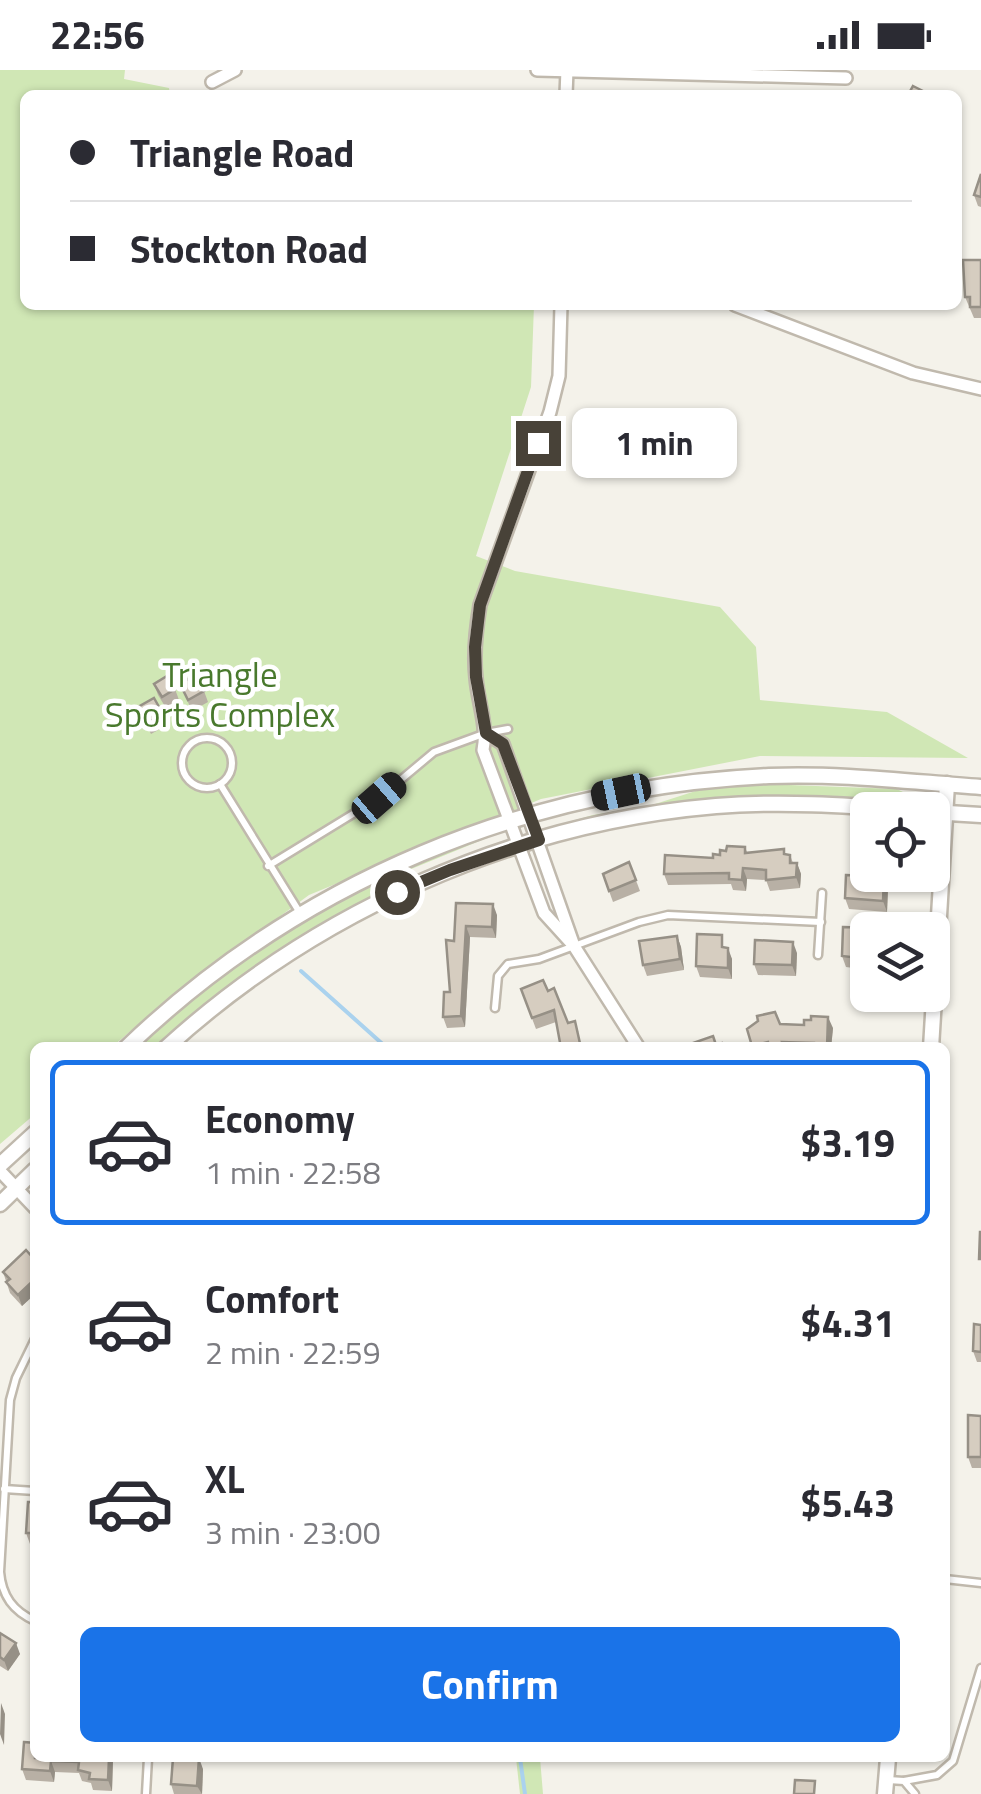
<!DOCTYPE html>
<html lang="en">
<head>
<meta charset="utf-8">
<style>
  :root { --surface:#fff; --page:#f7f7f7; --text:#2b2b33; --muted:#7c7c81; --line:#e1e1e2; --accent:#1a73e8 }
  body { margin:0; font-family:"Titillium Web",sans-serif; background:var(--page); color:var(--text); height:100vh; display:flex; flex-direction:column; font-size:38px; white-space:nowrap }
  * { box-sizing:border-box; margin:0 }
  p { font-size:32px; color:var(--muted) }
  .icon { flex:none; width:55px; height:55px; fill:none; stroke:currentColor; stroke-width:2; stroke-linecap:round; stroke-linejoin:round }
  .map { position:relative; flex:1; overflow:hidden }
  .sheet { position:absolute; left:30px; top:972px; width:920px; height:720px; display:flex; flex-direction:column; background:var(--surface); border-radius:15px; box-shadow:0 2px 8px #0004 }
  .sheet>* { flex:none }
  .guide { position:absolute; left:20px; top:20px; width:942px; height:220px; border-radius:15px; box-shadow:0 2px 8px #0004; display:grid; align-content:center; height:220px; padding:0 50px; background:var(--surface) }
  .tools { position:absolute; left:850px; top:722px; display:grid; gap:20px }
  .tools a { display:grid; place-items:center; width:100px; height:100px; border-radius:15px; background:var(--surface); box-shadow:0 2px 8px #0004; font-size:50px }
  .end { position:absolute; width:45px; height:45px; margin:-22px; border:12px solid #484238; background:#fff; box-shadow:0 0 0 5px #fff }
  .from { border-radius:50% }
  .bubble { position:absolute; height:70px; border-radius:15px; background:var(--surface); box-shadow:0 2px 8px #0004; font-size:32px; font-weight:700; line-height:70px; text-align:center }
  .car { position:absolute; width:30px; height:60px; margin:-30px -15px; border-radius:12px; box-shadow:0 0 8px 2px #0007; background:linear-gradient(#222 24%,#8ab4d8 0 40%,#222 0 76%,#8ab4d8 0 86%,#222 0) }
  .guide b { display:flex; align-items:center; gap:35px; height:95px; font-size:38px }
  .guide b+b { border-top:2px solid var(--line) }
  .guide i { width:25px; height:25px; background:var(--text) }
  ul { padding:18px 0 0; list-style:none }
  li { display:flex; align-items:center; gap:30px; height:165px; margin:0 20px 15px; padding:0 30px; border:5px solid transparent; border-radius:15px }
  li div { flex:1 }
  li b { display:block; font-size:38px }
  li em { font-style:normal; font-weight:700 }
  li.active { border-color:var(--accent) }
  li>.icon { width:90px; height:90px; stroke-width:1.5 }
  .button { display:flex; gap:20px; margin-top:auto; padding:20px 50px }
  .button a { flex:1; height:115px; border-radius:15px; background:var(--accent); color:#fff; font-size:40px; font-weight:700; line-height:115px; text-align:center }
  .status { display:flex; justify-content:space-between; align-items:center; height:70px; padding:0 50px; background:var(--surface); direction:ltr }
  .status svg { height:28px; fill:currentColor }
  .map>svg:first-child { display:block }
</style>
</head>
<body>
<div class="status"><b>22:56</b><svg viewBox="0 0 49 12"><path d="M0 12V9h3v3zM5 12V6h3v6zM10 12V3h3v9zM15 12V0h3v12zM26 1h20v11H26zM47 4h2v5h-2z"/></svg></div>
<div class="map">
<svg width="981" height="1724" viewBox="0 0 981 1724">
  <rect width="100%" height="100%" fill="#f4f2ea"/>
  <g fill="#d0e7b5">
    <polygon points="0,0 125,0 124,9 169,18 170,25 25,25 25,235 534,235 531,317 476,486 515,501 720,537 756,577 760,630 887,642 968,688 760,686 541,729 309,825 169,928 112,977 35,978 35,1044 0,1074"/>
    <polygon points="761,714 897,719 923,732 784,726 710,730 654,737 547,758 593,745 652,735 705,718"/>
    <path d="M499 763 399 804 378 824 277 880 206 933 156 977 139 978C220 885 381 797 499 763Z"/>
    <polygon points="516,1688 540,1688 543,1724 520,1724"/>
  </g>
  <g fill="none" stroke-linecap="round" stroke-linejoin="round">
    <g stroke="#aad2ee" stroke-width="4">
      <polyline points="301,901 387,978"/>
      <polyline points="520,1688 525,1724"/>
    </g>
    <g stroke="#c0b9ad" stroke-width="11">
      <g id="service">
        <circle cx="207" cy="693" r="25"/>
        <polyline points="220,714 300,843"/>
        <polyline points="268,796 379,728 434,682 486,663 508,659"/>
        <polyline points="818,885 822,823"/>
        <polyline points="495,938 498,906 508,894 539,889 639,852 668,845 821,852"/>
        <path d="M35 1269 16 1308 10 1330 0 1502C2 1526 13 1541 35 1551"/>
        <polyline points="4,1419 35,1421"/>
        <polyline points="945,1509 981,1513"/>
        <polyline points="888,1710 904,1711 915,1724"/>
        <polyline points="904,1711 937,1705 953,1691 981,1598"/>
        <polyline points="146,1724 148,1688"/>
      </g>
    </g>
    <g stroke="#c0b9ad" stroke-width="16">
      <g id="minor">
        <polyline points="537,0 846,8"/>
        <polyline points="212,12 235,0"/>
        <polyline points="566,25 567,0"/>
        <path d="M561 235 559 306 550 342 480 535C476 559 473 583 476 608 478 633 488 655 483 680L544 843 574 876 639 978"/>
        <polyline points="735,235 913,303 981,319"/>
        <polyline points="486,663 503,674 573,873"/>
        <polyline points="0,1101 35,1138"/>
      </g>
    </g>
    <g stroke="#c0b9ad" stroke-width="19">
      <g id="tertiary">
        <polyline points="932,742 981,745"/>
        <path d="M126 978C301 810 527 717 769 706 839 703 911 712 981 717"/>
        <path d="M166 978C316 841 514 753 716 736 780 731 844 735 907 740"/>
        <polyline points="931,978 947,714"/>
        <polyline points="0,1095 35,1063"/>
        <polyline points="0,1134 35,1100"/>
        <polyline points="885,1724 888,1688"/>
      </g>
    </g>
    <use href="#service" stroke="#fff" stroke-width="6"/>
    <use href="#minor" stroke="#fff" stroke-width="11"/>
    <use href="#tertiary" stroke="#fff" stroke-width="14"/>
  </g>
  <g fill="#b8b0a5">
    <polygon points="981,104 981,137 978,136 974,125"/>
    <polygon points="981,190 981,248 974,248 965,227"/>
    <polygon points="154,614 175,619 179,630 166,638 158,625"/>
    <polygon points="180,614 204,621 208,632 192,641"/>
    <polygon points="138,637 163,644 167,655 151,664"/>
    <polygon points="745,777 747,782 790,785 793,793 797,793 801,804 800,818 770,821 766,810 747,809 746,821 733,820 731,814 668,815 664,804 713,788 726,781"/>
    <polygon points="629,792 640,821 613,832 603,804"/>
    <polygon points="888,818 887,842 849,839 845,828"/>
    <polygon points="456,833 497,845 496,868 470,867 465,957 447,958 443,947 450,922"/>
    <polygon points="868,860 868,900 846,897 842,886"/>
    <polygon points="677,866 681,877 684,900 647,906 643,895"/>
    <polygon points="726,878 732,889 732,909 700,907 696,896"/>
    <polygon points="797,883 796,906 758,905 754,894"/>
    <polygon points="521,919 548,921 568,953 579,962 556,952 536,959"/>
    <polygon points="780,954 833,958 831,978 752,978 747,959"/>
    <polygon points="35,1190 35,1224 22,1236 10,1223 3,1202"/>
    <polygon points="981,1255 981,1292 977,1292 973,1281"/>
    <polygon points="981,1346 981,1398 972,1398 968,1387"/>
    <polygon points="35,1432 35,1474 30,1474 26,1463"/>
    <polygon points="0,1563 20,1584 8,1601 0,1596"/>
    <polygon points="24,1672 113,1688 112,1721 93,1720 91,1713 82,1711 79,1703 55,1702 54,1712 26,1710 22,1699"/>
    <polygon points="203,1699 202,1724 174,1724 171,1714"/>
  </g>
  <g fill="#969086">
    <polygon points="797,793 801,804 800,818 796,807"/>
    <polygon points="743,798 747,809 746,821 742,810"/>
    <polygon points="884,807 888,818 887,842 883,831"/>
    <polygon points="493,834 497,845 496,868 492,857"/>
    <polygon points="466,856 470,867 465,957 461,946"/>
    <polygon points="677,866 681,877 684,900 680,889"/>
    <polygon points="793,872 797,883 796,906 792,895"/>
    <polygon points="728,878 732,889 732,909 728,898"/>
    <polygon points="828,947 833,958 831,978 827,978"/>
    <polygon points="35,1209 35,1224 22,1236 18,1225"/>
    <polygon points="16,1573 20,1584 8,1601 4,1590"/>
    <polygon points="1,1633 5,1644 4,1675 0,1664"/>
    <polygon points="109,1688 113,1688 112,1721 108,1710"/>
    <polygon points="199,1688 203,1699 202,1724 197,1716"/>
    <polygon points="51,1691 55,1702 54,1712 50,1701"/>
  </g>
  <g fill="#d6cdc0" stroke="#969086" stroke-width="2.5">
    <polygon points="913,16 931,25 908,25"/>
    <polygon points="981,104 981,127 974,125"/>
    <polygon points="963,190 981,190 981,237 970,237 970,227 965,227"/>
    <polygon points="195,605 204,621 188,630 180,614"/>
    <polygon points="167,606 175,619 162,627 154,614"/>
    <polygon points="154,628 163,644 147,653 138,637"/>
    <polygon points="727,776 745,777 745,783 784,779 784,784 790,785 790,793 797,793 796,807 766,810 766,800 743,798 742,810 729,809 729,803 664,804 665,785 713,788 713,784 720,785 720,780 726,781"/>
    <polygon points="629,792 636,810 609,821 603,804"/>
    <polygon points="846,805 884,807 883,831 845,828"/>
    <polygon points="456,833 493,834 492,857 466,856 461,946 443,947 444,922 450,922 446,870 454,871"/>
    <polygon points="843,857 875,858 875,860 868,860 868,889 842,886"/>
    <polygon points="697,864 722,865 722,877 728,878 728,898 696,896"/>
    <polygon points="677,866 680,889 643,895 639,871"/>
    <polygon points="755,870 793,872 792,895 754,894"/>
    <polygon points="543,910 548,921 554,918 568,953 575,951 581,978 561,978 554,940 532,948 521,919"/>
    <polygon points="775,942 780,954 804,955 804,950 811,950 811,946 828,947 827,978 814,977 814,973 782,972 783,976 776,978 770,978 768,972 752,976 747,959 758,951 757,946"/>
    <polygon points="713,966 716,975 722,973 724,978 691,978 690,974"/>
    <polygon points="980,1162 981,1162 981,1189 979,1189"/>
    <polygon points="26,1180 35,1190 35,1209 18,1225 6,1212 10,1209 3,1202"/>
    <polygon points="974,1254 981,1255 981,1282 973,1281"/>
    <polygon points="968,1345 981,1346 981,1387 968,1387"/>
    <polygon points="28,1432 35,1432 35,1463 26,1463"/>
    <polygon points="0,1563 16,1573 4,1590 0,1587"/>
    <polygon points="24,1672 35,1673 35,1688 109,1688 108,1710 89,1709 90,1703 78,1700 79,1692 51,1691 50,1701 22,1699"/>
    <polygon points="173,1688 199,1688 197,1716 171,1714"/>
    <polygon points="795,1710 815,1711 814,1724 794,1724"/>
  </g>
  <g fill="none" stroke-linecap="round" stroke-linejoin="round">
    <polyline stroke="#484238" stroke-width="12" points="397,822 450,800 539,770 503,674 486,663 476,607 475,577 480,535 538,373"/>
  </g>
  <g text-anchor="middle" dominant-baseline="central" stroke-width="9" stroke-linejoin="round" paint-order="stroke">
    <g font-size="35" fill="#49792d" stroke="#fff">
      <text x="220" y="604">Triangle<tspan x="220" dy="40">Sports Complex</tspan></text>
    </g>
  </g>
</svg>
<div class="tools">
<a><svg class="icon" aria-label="locate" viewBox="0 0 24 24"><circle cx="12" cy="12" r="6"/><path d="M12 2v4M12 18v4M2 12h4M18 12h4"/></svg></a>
<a><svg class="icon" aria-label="layers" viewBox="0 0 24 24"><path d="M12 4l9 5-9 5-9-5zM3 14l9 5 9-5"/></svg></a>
</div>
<i class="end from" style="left:397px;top:822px"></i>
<i class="end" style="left:538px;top:373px"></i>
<div class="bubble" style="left:572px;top:338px;width:165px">1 min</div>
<i class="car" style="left:621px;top:722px;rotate:258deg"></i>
<i class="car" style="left:379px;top:728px;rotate:49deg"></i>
<div class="guide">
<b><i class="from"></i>Triangle Road</b>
<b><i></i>Stockton Road</b>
</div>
<section class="sheet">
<ul>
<li class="active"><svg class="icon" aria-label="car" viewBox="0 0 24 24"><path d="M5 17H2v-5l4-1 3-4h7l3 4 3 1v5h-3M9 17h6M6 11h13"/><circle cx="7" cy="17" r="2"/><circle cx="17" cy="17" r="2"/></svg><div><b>Economy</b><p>1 min · 22:58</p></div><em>$3.19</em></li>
<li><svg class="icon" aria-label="car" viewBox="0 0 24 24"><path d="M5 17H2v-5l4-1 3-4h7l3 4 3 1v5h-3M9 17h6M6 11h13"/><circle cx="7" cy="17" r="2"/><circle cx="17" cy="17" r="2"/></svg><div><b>Comfort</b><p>2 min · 22:59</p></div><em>$4.31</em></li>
<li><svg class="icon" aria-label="car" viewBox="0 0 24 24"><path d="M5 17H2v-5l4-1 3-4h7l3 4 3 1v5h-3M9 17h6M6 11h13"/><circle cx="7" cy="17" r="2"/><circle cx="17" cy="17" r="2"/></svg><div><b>XL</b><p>3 min · 23:00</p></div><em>$5.43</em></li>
</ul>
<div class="button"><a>Confirm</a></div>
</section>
</div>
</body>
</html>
